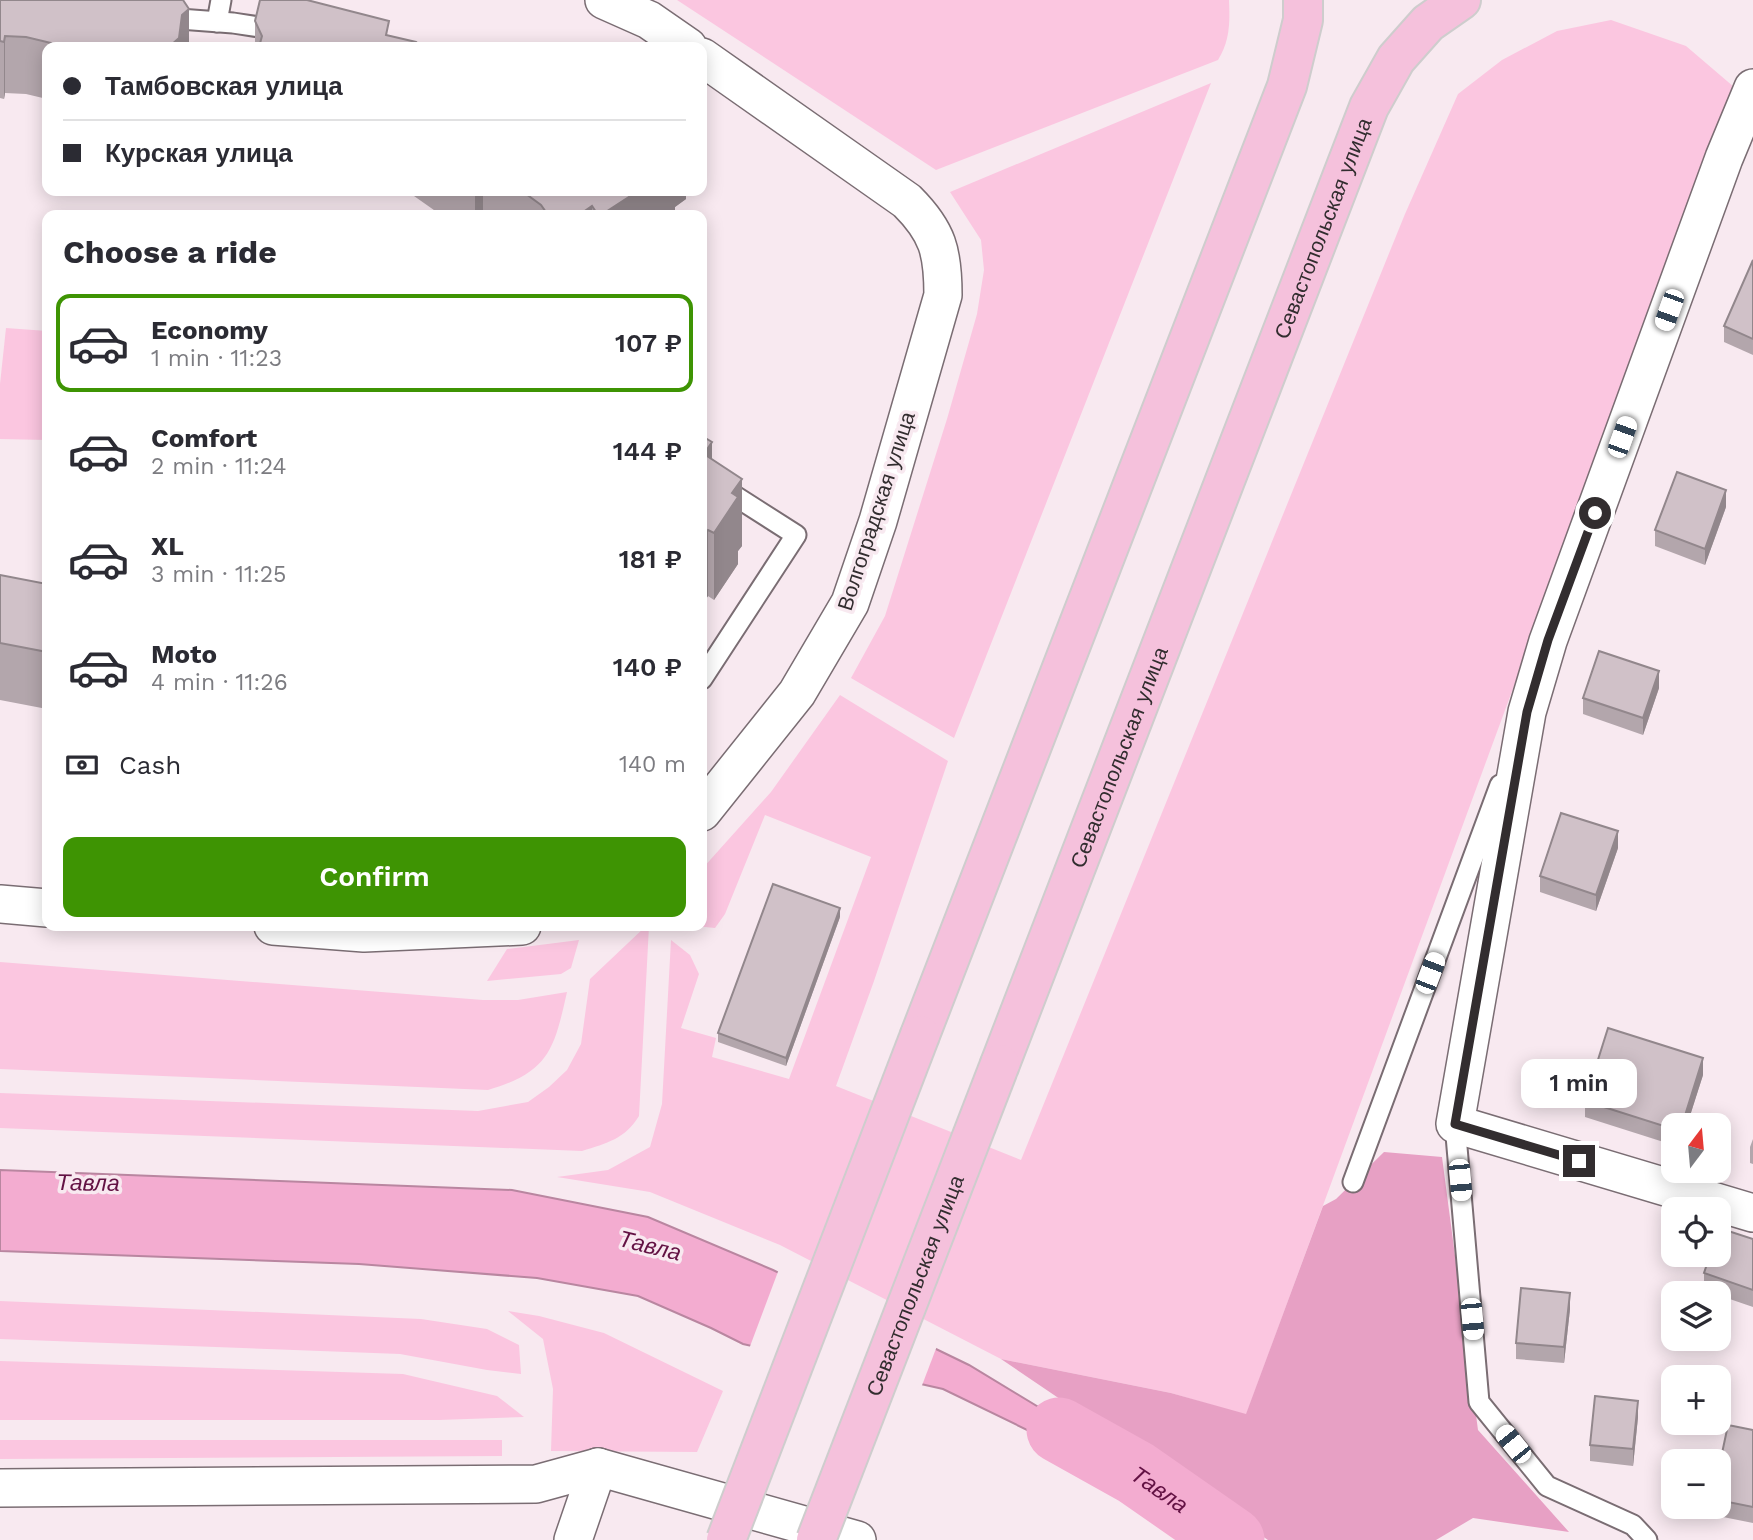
<!DOCTYPE html>
<html lang="en">
<head>
<meta charset="utf-8">
<style>
  :root { --surface:#fff; --page:#f7f7f7; --text:#2b2b33; --muted:#7c7c81; --line:#e1e1e2; --accent:#3e9403 }
  body { margin:0; font-family:"Work Sans",sans-serif; background:var(--page); color:var(--text); height:100vh; display:flex; flex-direction:column; font-size:26px; white-space:nowrap }
  * { box-sizing:border-box; margin:0 }
  p { font-size:23px; color:var(--muted) }
  .icon { flex:none; width:38px; height:38px; fill:none; stroke:currentColor; stroke-width:2; stroke-linecap:round; stroke-linejoin:round }
  .map { position:relative; flex:1; overflow:hidden }
  .side { position:absolute; left:42px; top:210px; width:665px; height:721px; display:flex; flex-direction:column; background:var(--surface); border-radius:14px; box-shadow:0 4px 18px #0003 }
  .side>* { flex:none }
  .top-card { position:absolute; left:42px; top:42px; width:665px; height:154px; border-radius:14px; box-shadow:0 4px 18px #0003; display:grid; align-content:center; height:154px; padding:0 21px; background:var(--surface) }
  .needle { width:46px; rotate:16deg }
  .fabs { position:absolute; left:1661px; top:1113px; display:grid; gap:14px }
  .fabs a { display:grid; place-items:center; width:70px; height:70px; border-radius:14px; background:var(--surface); box-shadow:0 4px 18px #0003; font-size:35px }
  .end { position:absolute; width:32px; height:32px; margin:-16px; border:9px solid #322d2f; background:#fff; box-shadow:0 0 0 4px #fff }
  .from { border-radius:50% }
  .bubble { position:absolute; height:49px; border-radius:14px; background:var(--surface); box-shadow:0 4px 18px #0003; font-size:23px; font-weight:600; line-height:49px; text-align:center }
  .car { position:absolute; width:21px; height:42px; margin:-21px -10px; border-radius:9px; box-shadow:0 0 5px 2px #0007; background:linear-gradient(#fff 24%,#345 0 40%,#fff 0 76%,#345 0 86%,#fff 0) }
  .top-card b { display:flex; align-items:center; gap:24px; height:66px; font-size:26px }
  .top-card b+b { border-top:2px solid var(--line) }
  .top-card i { width:18px; height:18px; background:var(--text) }
  ul { padding:0; list-style:none }
  li { display:flex; align-items:center; gap:21px; height:98px; margin:0 14px 10px; padding:0 7px; border:4px solid transparent; border-radius:14px }
  li div { flex:1 }
  li b { display:block; font-size:26px }
  li em { font-style:normal; font-weight:600 }
  li.current { border-color:var(--accent) }
  li>.icon { width:63px; height:63px; stroke-width:1.5 }
  h2 { padding:0 21px; font-size:32px; line-height:84px }
  .pay { display:flex; align-items:center; gap:18px; height:77px; padding:0 21px; font-size:26px }
  .pay p { margin-inline-start:auto }
  .primary-button { display:flex; gap:14px; margin-top:auto; padding:14px 21px }
  .primary-button a { flex:1; height:80px; border-radius:14px; background:var(--accent); color:#fff; font-size:28px; font-weight:600; line-height:80px; text-align:center }
  .map>svg:first-child { display:block }
</style>
</head>
<body>
<div class="map">
<svg width="1753" height="1540" viewBox="0 0 1753 1540">
  <rect width="100%" height="100%" fill="#f8e9f0"/>
  <g fill="#fbc6e0">
    <path d="M677 0H1229C1230 22 1230 41 1218 60L936 170Z"/>
    <polygon points="1611,20 1686,46 1734,87 1246,1415 1171,1393 1001,1359 780,1245 650,1192 557,1177 608,1170 650,1147 662,1104 671,940 690,955 699,974 681,1028 716,1038 712,1057 789,1079 871,857 765,815 725,914 715,928 695,926 702,926 702,869 771,792 840,695 948,761 874,981 836,1086 1021,1160 1405,214 1458,94 1502,60 1557,31"/>
    <polygon points="1211,83 954,738 851,678 885,616 947,419 977,314 984,270 981,240 950,192"/>
    <polygon points="6,328 47,331 47,440 0,439 0,384"/>
    <path d="M646 926H649L639 1116C625 1139 607 1143 582 1151L0 1128V1093L478 1111 528 1102 549 1087 567 1070 581 1044 590 979Z"/>
    <polygon points="579,940 571,968 561,974 487,981 507,949"/>
    <path d="M0 962 483 1000H518L567 992C554 1050 549 1072 488 1090L0 1069Z"/>
    <polygon points="0,1301 421,1319 487,1329 519,1345 521,1374 487,1370 400,1354 0,1339"/>
    <polygon points="508,1311 539,1316 604,1333 723,1391 697,1452 551,1451 553,1389 543,1339"/>
    <polygon points="0,1361 403,1374 497,1396 524,1417 439,1420 0,1420"/>
    <polygon points="502,1440 502,1456 0,1459 0,1440"/>
  </g>
  <polygon fill="#e7a0c4" points="1384,1152 1442,1157 1478,1430 1569,1532 1473,1518 1436,1540 1268,1540 1001,1359 1171,1393 1246,1414 1323,1206 1336,1199"/>
  <polygon fill="#f3acd0" stroke="#b986a0" stroke-width="2" points="0,1170 512,1190 648,1217 773,1270 969,1365 1083,1434 1136,1473 1054,1443 943,1389 743,1344 711,1328 638,1296 537,1278 359,1264 0,1251"/>
  <polygon fill="#f8e9f0" points="779,1269 937,1346 921,1388 749,1349"/>
  <g fill="none" stroke-linecap="round" stroke-linejoin="round">
    <path stroke="#f3acd0" stroke-width="65" id="s1" d="M1059 1430 1136 1473 1232 1540"/>
    <g stroke="#7a6d73" stroke-width="23">
      <g id="lane">
        <polyline points="166,18 233,23 279,30"/>
        <polyline points="217,22 221,0"/>
        <polyline points="702,475 796,535 702,679"/>
        <polyline points="1455,1124 1479,1402 1547,1486 1633,1525 1647,1540"/>
        <polyline points="1353,1182 1500,785"/>
      </g>
    </g>
    <g stroke="#7a6d73" stroke-width="40">
      <g id="street">
        <polyline points="604,0 649,20 688,47"/>
        <path d="M702 57 907 201C938 232 943 252 943 295L878 521 850 603 797 693 702 812"/>
        <polyline points="1753,88 1724,158 1548,641 1527,712 1455,1124 1753,1213"/>
        <polyline points="0,904 47,908"/>
        <polyline points="273,926 364,933 522,926"/>
        <polyline points="0,1488 536,1484 598,1467 857,1540"/>
        <polyline points="573,1540 598,1467"/>
      </g>
    </g>
    <g stroke="#cecdcd" stroke-width="42">
      <g id="primary">
        <polyline points="920,1035 1287,86 1303,20 1303,0"/>
        <path id="s2" d="M1000 1064 1369 107 1396 59 1428 23 1461 0"/>
      </g>
    </g>
    <use href="#lane" stroke="#fff" stroke-width="19"/>
    <use href="#street" stroke="#fff" stroke-width="37"/>
    <use href="#primary" stroke="#f5c1dc" stroke-width="38"/>
    <g stroke="#cecdcd" stroke-width="42" stroke-linecap="butt">
      <g id="primary-bridge">
        <polyline points="726,1540 920,1035"/>
        <path id="s3" d="M816 1540 1000 1064"/>
      </g>
    </g>
    <use href="#primary-bridge" stroke="#f5c1dc" stroke-width="38"/>
  </g>
  <g fill="#b3a6ac">
    <polygon points="0,0 189,47 47,47 47,99 26,94 5,93 4,99 0,98"/>
    <polygon points="255,21 389,35 422,47 255,47"/>
    <polygon points="414,191 686,191 686,199 675,207 675,215 441,215 414,196"/>
    <polygon points="1753,260 1753,355 1724,342 1724,326"/>
    <polygon points="712,459 742,546 738,551 738,564 714,600 708,596 702,605"/>
    <polygon points="1726,507 1705,565 1655,546 1655,530"/>
    <polygon points="0,575 47,584 47,709 0,700"/>
    <polygon points="1659,688 1643,735 1583,714 1583,698"/>
    <polygon points="1618,848 1596,911 1540,892 1540,876"/>
    <polygon points="840,917 786,1066 718,1042 718,1033"/>
    <polygon points="1703,1075 1687,1125 1673,1125 1673,1145 1585,1117 1585,1101"/>
    <polygon points="1753,1139 1753,1164 1750,1163 1750,1147"/>
    <polygon points="1753,1239 1753,1307 1718,1295 1718,1293 1714,1293 1704,1290 1704,1273"/>
    <polygon points="1570,1309 1564,1363 1516,1359 1516,1343"/>
    <polygon points="1638,1417 1633,1466 1590,1461 1590,1445"/>
    <polygon points="1753,1430 1753,1523 1713,1515 1713,1507 1718,1507 1718,1472"/>
  </g>
  <g fill="#92878c">
    <polygon points="189,9 189,47 170,47 182,15"/>
    <polygon points="5,36 5,93 4,99 4,42"/>
    <rect x="475" y="191" width="8" height="24"/>
    <polygon points="638,191 686,191 686,199 675,207 675,215 601,215"/>
    <polygon points="592,206 592,215 579,215"/>
    <polygon points="712,442 712,509 704,454"/>
    <polygon points="742,479 742,546 738,551 738,564 714,600 714,533 732,493"/>
    <polygon points="1726,490 1726,507 1705,565 1705,549"/>
    <polygon points="708,530 708,596 702,605 702,538"/>
    <polygon points="1659,671 1659,688 1643,735 1643,718"/>
    <polygon points="1618,831 1618,848 1596,911 1596,895"/>
    <polygon points="840,908 840,917 786,1066 786,1058"/>
    <polygon points="1703,1058 1703,1075 1687,1125 1682,1125"/>
    <polygon points="1570,1293 1570,1309 1564,1363 1564,1347"/>
    <polygon points="1638,1401 1638,1417 1633,1466 1633,1449"/>
  </g>
  <g fill="#d0c1c8" stroke="#92878c" stroke-width="2">
    <polygon points="0,0 183,0 189,9 182,15 179,38 170,46 155,44 155,47 50,47 51,43 26,37 5,36 4,42 0,41"/>
    <polygon points="260,0 307,0 389,21 386,35 416,42 422,47 259,47 262,36 255,21"/>
    <polygon points="522,191 638,191 601,215 598,215 592,206 579,215 548,215 541,205"/>
    <polygon points="1753,260 1753,339 1724,326"/>
    <polygon points="702,436 712,442 704,454 742,479 732,493 738,497 714,533 708,530 702,538"/>
    <polygon points="1677,472 1726,490 1705,549 1655,530"/>
    <polygon points="0,575 47,584 47,652 0,643"/>
    <polygon points="1599,651 1659,671 1643,718 1583,698"/>
    <polygon points="1561,813 1618,831 1596,895 1540,876"/>
    <polygon points="773,884 840,908 786,1058 718,1033"/>
    <polygon points="1608,1028 1703,1058 1682,1125 1673,1125 1673,1129 1585,1101"/>
    <polygon points="1719,1228 1753,1239 1753,1290 1704,1273 1710,1255 1718,1255"/>
    <polygon points="1521,1288 1570,1293 1564,1347 1516,1343"/>
    <polygon points="1595,1396 1638,1401 1633,1449 1590,1445"/>
    <polygon points="1728,1425 1753,1430 1753,1507 1718,1500 1718,1472"/>
  </g>
  <g fill="none" stroke-linecap="round" stroke-linejoin="round">
    <polyline stroke="#322d2f" stroke-width="9" points="1579,1161 1455,1124 1527,712 1548,640 1595,513"/>
  </g>
  <g text-anchor="middle" dominant-baseline="central" stroke-width="7" stroke-linejoin="round" paint-order="stroke">
    <g font-size="21" fill="#322d2f" stroke="#f8e9f0">
      <text stroke="none"><textPath href="#s2" startOffset="896">Севастопольская улица</textPath></text>
      <text transform="translate(876 511) rotate(-72)">Волгоградская улица</text>
      <text stroke="none"><textPath href="#s2" startOffset="329">Севастопольская улица</textPath></text>
      <text stroke="none"><textPath href="#s3" startOffset="273">Севастопольская улица</textPath></text>
    </g>
    <g font-size="23" font-style="italic" fill="#631244" stroke="#f8e9f0">
      <text transform="translate(88 1183) rotate(1)">Тавла</text>
      <text transform="translate(650 1246) rotate(14)">Тавла</text>
      <text stroke="none"><textPath href="#s1" startOffset="117">Тавла</textPath></text>
    </g>
  </g>
</svg>
<div class="fabs">
<a><svg class="needle" viewBox="-14 -14 28 28"><path d="M0-13l5 13h-10z" fill="#e53935"/><path d="M0 13l5-13h-10z" fill="#7c7c81"/></svg></a>
<a><svg class="icon" aria-label="locate" viewBox="0 0 24 24"><circle cx="12" cy="12" r="6"/><path d="M12 2v4M12 18v4M2 12h4M18 12h4"/></svg></a>
<a><svg class="icon" aria-label="layers" viewBox="0 0 24 24"><path d="M12 4l9 5-9 5-9-5zM3 14l9 5 9-5"/></svg></a>
<a>+</a>
<a>−</a>
</div>
<i class="end from" style="left:1595px;top:513px"></i>
<i class="end" style="left:1579px;top:1161px"></i>
<div class="bubble" style="left:1521px;top:1059px;width:116px">1 min</div>
<i class="car" style="left:1669px;top:310px;rotate:200deg"></i>
<i class="car" style="left:1622px;top:437px;rotate:20deg"></i>
<i class="car" style="left:1430px;top:973px;rotate:21deg"></i>
<i class="car" style="left:1460px;top:1180px;rotate:175deg"></i>
<i class="car" style="left:1472px;top:1319px;rotate:175deg"></i>
<i class="car" style="left:1513px;top:1444px;rotate:321deg"></i>
<div class="top-card">
<b><i class="from"></i>Тамбовская улица</b>
<b><i></i>Курская улица</b>
</div>
<section class="side">
<h2>Choose a ride</h2>
<ul>
<li class="current"><svg class="icon" aria-label="car" viewBox="0 0 24 24"><path d="M5 17H2v-5l4-1 3-4h7l3 4 3 1v5h-3M9 17h6M6 11h13"/><circle cx="7" cy="17" r="2"/><circle cx="17" cy="17" r="2"/></svg><div><b>Economy</b><p>1 min · 11:23</p></div><em>107 ₽</em></li>
<li><svg class="icon" aria-label="car" viewBox="0 0 24 24"><path d="M5 17H2v-5l4-1 3-4h7l3 4 3 1v5h-3M9 17h6M6 11h13"/><circle cx="7" cy="17" r="2"/><circle cx="17" cy="17" r="2"/></svg><div><b>Comfort</b><p>2 min · 11:24</p></div><em>144 ₽</em></li>
<li><svg class="icon" aria-label="car" viewBox="0 0 24 24"><path d="M5 17H2v-5l4-1 3-4h7l3 4 3 1v5h-3M9 17h6M6 11h13"/><circle cx="7" cy="17" r="2"/><circle cx="17" cy="17" r="2"/></svg><div><b>XL</b><p>3 min · 11:25</p></div><em>181 ₽</em></li>
<li><svg class="icon" aria-label="car" viewBox="0 0 24 24"><path d="M5 17H2v-5l4-1 3-4h7l3 4 3 1v5h-3M9 17h6M6 11h13"/><circle cx="7" cy="17" r="2"/><circle cx="17" cy="17" r="2"/></svg><div><b>Moto</b><p>4 min · 11:26</p></div><em>140 ₽</em></li>
</ul>
<div class="pay"><svg class="icon" aria-label="cash" viewBox="0 0 24 24"><path d="M3 7h18v10H3z"/><circle cx="12" cy="12" r="2"/></svg>Cash<p>140 m</p></div>
<div class="primary-button"><a>Confirm</a></div>
</section>
</div>
</body>
</html>
